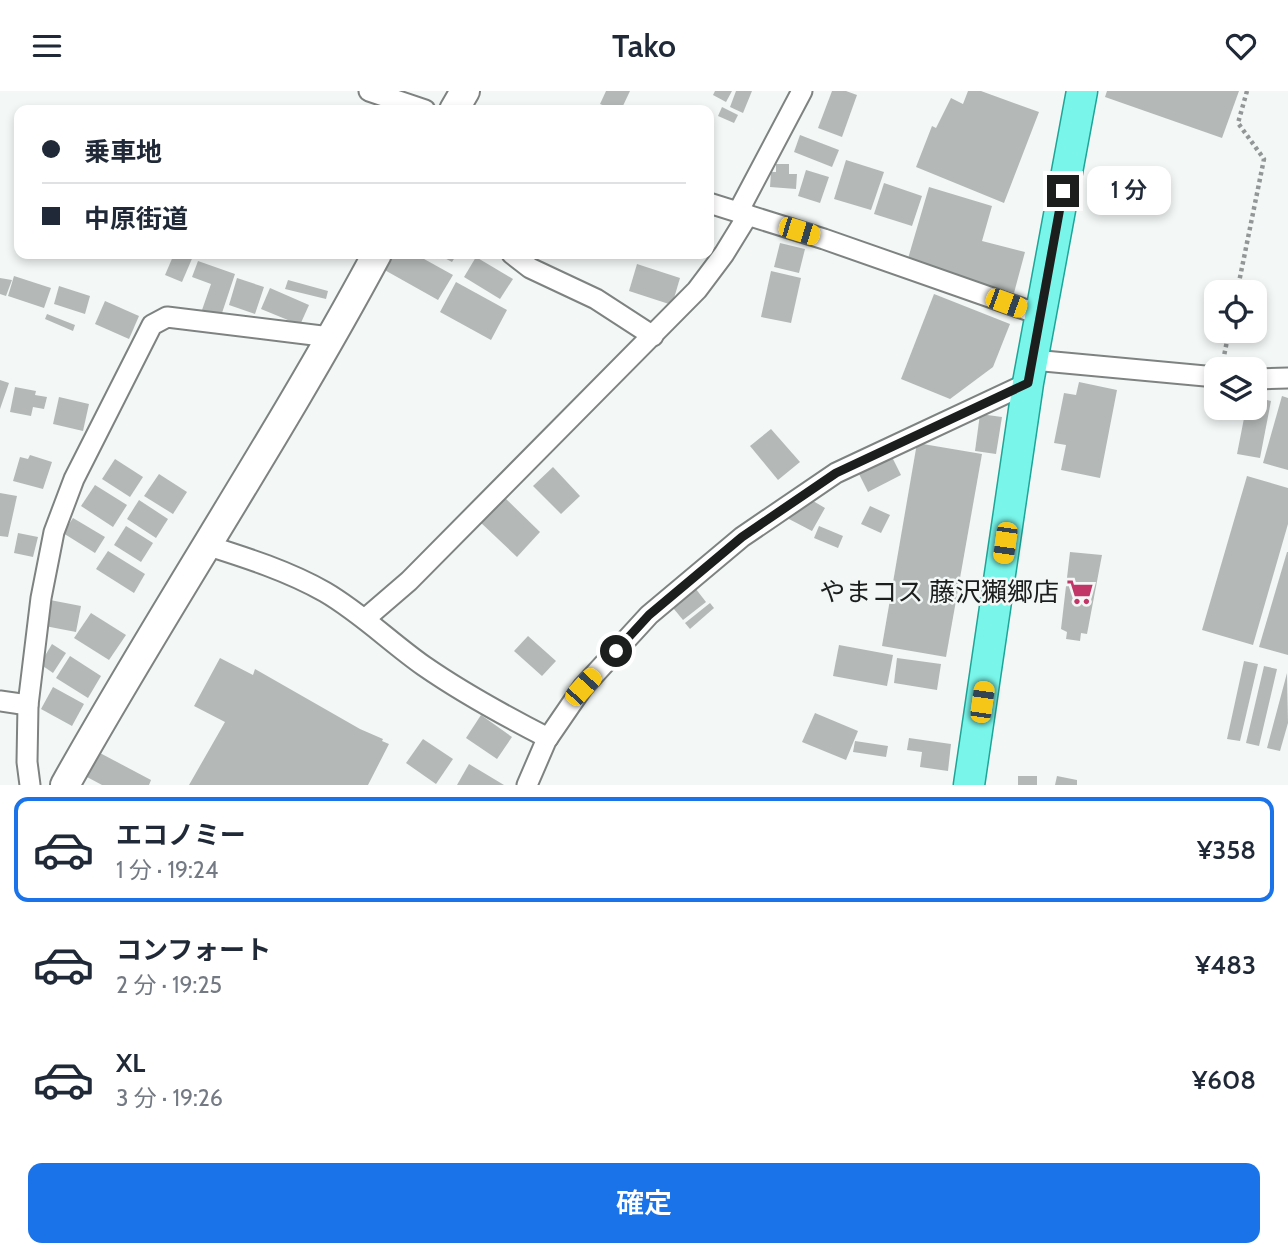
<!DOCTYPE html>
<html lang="ja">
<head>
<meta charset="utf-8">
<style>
  :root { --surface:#fff; --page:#f6f6f7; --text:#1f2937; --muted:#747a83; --line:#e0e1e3; --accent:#1a73e8 }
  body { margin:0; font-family:Cabin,"Noto Sans JP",sans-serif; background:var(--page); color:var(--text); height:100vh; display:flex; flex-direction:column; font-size:26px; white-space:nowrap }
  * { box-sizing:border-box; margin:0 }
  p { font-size:23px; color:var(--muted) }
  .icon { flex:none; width:38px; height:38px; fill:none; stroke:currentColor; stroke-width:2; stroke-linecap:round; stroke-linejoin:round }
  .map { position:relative; height:694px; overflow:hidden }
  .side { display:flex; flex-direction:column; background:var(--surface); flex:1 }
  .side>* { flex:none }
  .banner { position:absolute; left:14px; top:14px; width:700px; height:154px; border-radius:14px; box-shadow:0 4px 10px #0003; display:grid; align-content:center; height:154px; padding:0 28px; background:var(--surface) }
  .tools { position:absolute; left:1204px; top:189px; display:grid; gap:14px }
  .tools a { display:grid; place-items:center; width:63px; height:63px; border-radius:14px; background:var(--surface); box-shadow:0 4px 10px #0003; font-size:35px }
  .end { position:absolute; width:32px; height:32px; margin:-16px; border:9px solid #1c1e1e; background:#fff; box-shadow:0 0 0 4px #fff }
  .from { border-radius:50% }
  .bubble { position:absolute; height:49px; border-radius:14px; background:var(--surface); box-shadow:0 4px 10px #0003; font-size:23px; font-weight:600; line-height:49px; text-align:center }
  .car { position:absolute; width:21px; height:42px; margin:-21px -10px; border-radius:9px; box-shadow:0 0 5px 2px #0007; background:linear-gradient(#f5c518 24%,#345 0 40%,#f5c518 0 76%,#345 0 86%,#f5c518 0) }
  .banner b { display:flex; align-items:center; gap:24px; height:66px; font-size:26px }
  .banner b+b { border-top:2px solid var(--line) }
  .banner i { width:18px; height:18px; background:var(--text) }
  ul { padding:12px 0 0; list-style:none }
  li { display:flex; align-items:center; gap:21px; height:105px; margin:0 14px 10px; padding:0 14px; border:4px solid transparent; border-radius:14px }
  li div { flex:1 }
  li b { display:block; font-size:26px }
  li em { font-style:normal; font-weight:600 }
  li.on { border-color:var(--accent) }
  li>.icon { width:63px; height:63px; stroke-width:1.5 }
  .action { display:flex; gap:14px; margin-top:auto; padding:14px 28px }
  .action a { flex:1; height:80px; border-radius:14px; background:var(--accent); color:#fff; font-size:28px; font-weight:600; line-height:80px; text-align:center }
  header { display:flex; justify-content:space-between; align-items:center; height:91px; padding:0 28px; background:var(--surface); font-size:32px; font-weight:600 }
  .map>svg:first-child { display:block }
</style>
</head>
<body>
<header><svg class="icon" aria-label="menu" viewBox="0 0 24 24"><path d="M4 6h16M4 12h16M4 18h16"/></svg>Tako<svg class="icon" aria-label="heart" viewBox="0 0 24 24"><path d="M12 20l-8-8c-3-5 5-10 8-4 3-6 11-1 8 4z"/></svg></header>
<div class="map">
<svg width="1288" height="694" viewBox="0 0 1288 694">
  <rect width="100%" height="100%" fill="#f3f8f7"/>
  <g fill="#b4b9b8">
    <polygon points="606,0 630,0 621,19 614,19 600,13"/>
    <polygon points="715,0 732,0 726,11 713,4"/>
    <polygon points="736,0 752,0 743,22 730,16"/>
    <polygon points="832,0 846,0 857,4 842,46 818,37"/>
    <polygon points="968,0 981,0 1039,21 1004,112 916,76 932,35 936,37 951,7 963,13"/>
    <polygon points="1107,0 1239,0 1222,47 1105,6"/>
    <polygon points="722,16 738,24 734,32 718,25"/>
    <polygon points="800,44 839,59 832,76 794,61"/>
    <polygon points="846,69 884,81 871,119 834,108"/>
    <polygon points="776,73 789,73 789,83 797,83 796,98 770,96 771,81 776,81"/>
    <polygon points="806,79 829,86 820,112 798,105"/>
    <polygon points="884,92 922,105 912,135 874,123"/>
    <polygon points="929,96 992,115 982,150 1025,161 1014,202 907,171"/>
    <polygon points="780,152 805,158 799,182 774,176"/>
    <polygon points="174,163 194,163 182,191 165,184"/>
    <polygon points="390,163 415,163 453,184 438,209 381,177"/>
    <polygon points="437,163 457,163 452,171"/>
    <polygon points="476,166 513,188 500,208 464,186"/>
    <polygon points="198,170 235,183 221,225 202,219 211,193 192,186"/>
    <polygon points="637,173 680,187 672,214 629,200"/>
    <polygon points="771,180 801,187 791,232 761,226"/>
    <polygon points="14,185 51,197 44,217 8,205"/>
    <polygon points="0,187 12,189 6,205 0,203"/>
    <polygon points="237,187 264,196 255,223 229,214"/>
    <polygon points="288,189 328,200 326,208 285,198"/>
    <polygon points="456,191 507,219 491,249 440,221"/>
    <polygon points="59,195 90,205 85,223 54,213"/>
    <polygon points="270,197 309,214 300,234 261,218"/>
    <polygon points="934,203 1010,233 993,276 950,308 901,288"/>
    <polygon points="105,210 139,225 129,248 95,233"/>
    <polygon points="47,223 75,234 73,240 45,228"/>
    <polygon points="0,289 9,292 0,318"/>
    <polygon points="1079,291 1117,299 1100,387 1061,379 1066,354 1054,352 1064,302 1076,304"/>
    <polygon points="15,296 36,300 35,304 47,306 44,318 33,316 31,325 10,321"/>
    <polygon points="1282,305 1288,307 1288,379 1263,372"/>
    <polygon points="59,306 89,313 83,340 53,333"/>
    <polygon points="1255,306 1271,310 1260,367 1237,363 1246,317 1255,317"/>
    <polygon points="980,323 1002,326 996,363 975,360"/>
    <polygon points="771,338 800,371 778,389 750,355"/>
    <polygon points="917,352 982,363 946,566 882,555"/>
    <polygon points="30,364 52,371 43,398 13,390 20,366 28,368"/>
    <polygon points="892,366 901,384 868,401 859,383"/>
    <polygon points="115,368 143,386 130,406 102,388"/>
    <polygon points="553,376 580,405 561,423 533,395"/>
    <polygon points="159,383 187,401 173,423 144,405"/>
    <polygon points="1247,385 1288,397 1288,433 1253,554 1202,539"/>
    <polygon points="95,394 127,414 113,436 81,415"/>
    <polygon points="0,402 17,405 8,446 0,445"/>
    <polygon points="503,405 540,441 517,466 479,430"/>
    <polygon points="808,407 825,417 812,440 787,427 794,414 801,418"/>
    <polygon points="139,409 168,428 156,447 127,428"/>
    <polygon points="870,415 890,424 881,442 861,433"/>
    <polygon points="73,427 105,446 95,462 63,442"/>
    <polygon points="126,435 153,452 141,471 114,454"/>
    <polygon points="819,435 843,445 838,457 814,447"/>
    <polygon points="18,442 38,446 33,466 14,462"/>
    <polygon points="108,460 145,483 134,502 96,478"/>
    <polygon points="1070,461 1102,464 1087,543 1081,542 1080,550 1066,548 1067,541 1061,538"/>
    <polygon points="1287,461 1288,461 1288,564 1259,556"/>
    <polygon points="692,493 706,511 683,529 669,512"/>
    <polygon points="50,509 81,515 76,541 45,535"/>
    <polygon points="710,512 714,517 690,538 685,532"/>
    <polygon points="91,522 126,544 109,569 74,547"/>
    <polygon points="528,545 556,570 542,585 514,560"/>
    <polygon points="52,553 66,562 53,582 40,573"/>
    <polygon points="839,554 893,564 887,595 833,585"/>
    <polygon points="70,565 101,585 88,607 56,587"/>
    <polygon points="220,567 253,584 255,578 360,638 383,648 382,650 389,653 368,694 189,694 225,631 194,615"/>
    <polygon points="897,567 941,573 937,599 894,592"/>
    <polygon points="1244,570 1258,573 1240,650 1227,648"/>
    <polygon points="1264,575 1277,578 1259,655 1246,652"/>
    <polygon points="1287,582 1288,632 1280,660 1267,657"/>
    <polygon points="53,596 84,613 72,635 41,618"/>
    <polygon points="815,622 858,640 846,669 802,651"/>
    <polygon points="481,624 512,646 497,668 466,647"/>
    <polygon points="909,647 951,653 948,680 920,676 922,661 907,659"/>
    <polygon points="423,648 453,668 436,693 406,672"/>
    <polygon points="855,650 888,655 886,666 853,661"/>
    <polygon points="100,662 151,689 149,694 102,694 87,686"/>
    <polygon points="469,673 504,694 457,694"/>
    <rect x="1018" y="685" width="19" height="9"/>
    <polygon points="1057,685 1077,689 1077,694 1055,694"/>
  </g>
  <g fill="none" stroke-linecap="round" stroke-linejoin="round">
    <g stroke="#7e8382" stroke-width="23">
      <g id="street">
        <polyline points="369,0 425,19"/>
        <polyline points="709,112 824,148 1041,224"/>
        <polyline points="738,121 802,0"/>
        <polyline points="512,163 530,177 596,208 653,245"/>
        <polyline points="1033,269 1216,286"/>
        <polyline points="1255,288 1288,287"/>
        <path d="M206 454C247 467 288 480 325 501 361 522 390 551 424 575 463 602 505 625 548 647"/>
        <polyline points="366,527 409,490 697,199 724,163 748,124"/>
        <polyline points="0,610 28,614"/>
        <polyline points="30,694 27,671 28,614 41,507 54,441 74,388 152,234 167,226 330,246"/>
        <polyline points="527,694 546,650 583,596 649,524 742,446 836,382 1028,292"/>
      </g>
    </g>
    <g stroke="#7e8382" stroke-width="32">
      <g id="secondary">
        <polyline points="454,19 465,0"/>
        <path d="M65 694C165 515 280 344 377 163"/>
      </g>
    </g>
    <g stroke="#1ea598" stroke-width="33">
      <polyline id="primary" points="969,694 1028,292 1082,0"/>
    </g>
    <g stroke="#929696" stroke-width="4.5" stroke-dasharray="3.5 3.5" stroke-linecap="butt">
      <polyline points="1237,201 1264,68 1238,32 1247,0"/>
      <polyline points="1223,270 1229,240"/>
    </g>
    <use href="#street" stroke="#fff" stroke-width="19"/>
    <use href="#secondary" stroke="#fff" stroke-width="28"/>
    <use href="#primary" stroke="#79f5e9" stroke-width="30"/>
  </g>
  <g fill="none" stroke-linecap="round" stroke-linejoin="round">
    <polyline stroke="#1c1e1e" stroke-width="9" points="616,560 649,524 742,446 836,382 1028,292 1063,100"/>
  </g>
  <defs>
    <g id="supermarket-bare" transform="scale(2.1)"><path d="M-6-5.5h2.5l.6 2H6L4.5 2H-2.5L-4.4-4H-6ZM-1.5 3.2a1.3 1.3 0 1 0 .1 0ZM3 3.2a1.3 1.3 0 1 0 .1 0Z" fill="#c23567" stroke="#f3f8f7" stroke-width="2.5" paint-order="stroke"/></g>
  </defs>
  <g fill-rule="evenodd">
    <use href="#supermarket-bare" x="1080" y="501"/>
  </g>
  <g text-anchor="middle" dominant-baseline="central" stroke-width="5" stroke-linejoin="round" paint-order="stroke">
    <g font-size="26" fill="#1c1e1e" stroke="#f3f8f7" text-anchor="end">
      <text x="1059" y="501">やまコス 藤沢獺郷店</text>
    </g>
  </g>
</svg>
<div class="tools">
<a><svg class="icon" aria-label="locate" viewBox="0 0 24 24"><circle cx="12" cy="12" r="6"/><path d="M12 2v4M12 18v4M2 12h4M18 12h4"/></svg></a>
<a><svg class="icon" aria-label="layers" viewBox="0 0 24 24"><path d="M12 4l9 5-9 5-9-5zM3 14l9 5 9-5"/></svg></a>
</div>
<i class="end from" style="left:616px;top:560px"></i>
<i class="end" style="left:1063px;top:100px"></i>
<div class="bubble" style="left:1087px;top:75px;width:84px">1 分</div>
<i class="car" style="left:799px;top:140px;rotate:107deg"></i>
<i class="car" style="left:1006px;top:212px;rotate:110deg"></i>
<i class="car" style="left:1005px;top:452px;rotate:188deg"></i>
<i class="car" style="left:583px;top:596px;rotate:42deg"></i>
<i class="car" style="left:982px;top:611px;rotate:8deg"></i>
<div class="banner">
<b><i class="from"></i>乗車地</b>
<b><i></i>中原街道</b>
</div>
</div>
<section class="side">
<ul>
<li class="on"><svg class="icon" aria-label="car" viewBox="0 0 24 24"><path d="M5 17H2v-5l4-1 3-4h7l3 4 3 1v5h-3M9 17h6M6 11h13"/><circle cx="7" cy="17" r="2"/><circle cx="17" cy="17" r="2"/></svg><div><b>エコノミー</b><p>1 分 · 19:24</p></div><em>¥358</em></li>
<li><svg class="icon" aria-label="car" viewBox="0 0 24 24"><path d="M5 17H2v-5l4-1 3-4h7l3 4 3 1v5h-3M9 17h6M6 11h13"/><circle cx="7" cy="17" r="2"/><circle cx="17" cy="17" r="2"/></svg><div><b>コンフォート</b><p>2 分 · 19:25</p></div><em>¥483</em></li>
<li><svg class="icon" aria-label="car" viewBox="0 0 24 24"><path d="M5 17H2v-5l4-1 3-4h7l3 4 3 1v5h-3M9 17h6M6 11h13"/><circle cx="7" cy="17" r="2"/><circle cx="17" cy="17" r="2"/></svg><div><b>XL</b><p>3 分 · 19:26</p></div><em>¥608</em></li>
</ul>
<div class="action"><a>確定</a></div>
</section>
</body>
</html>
